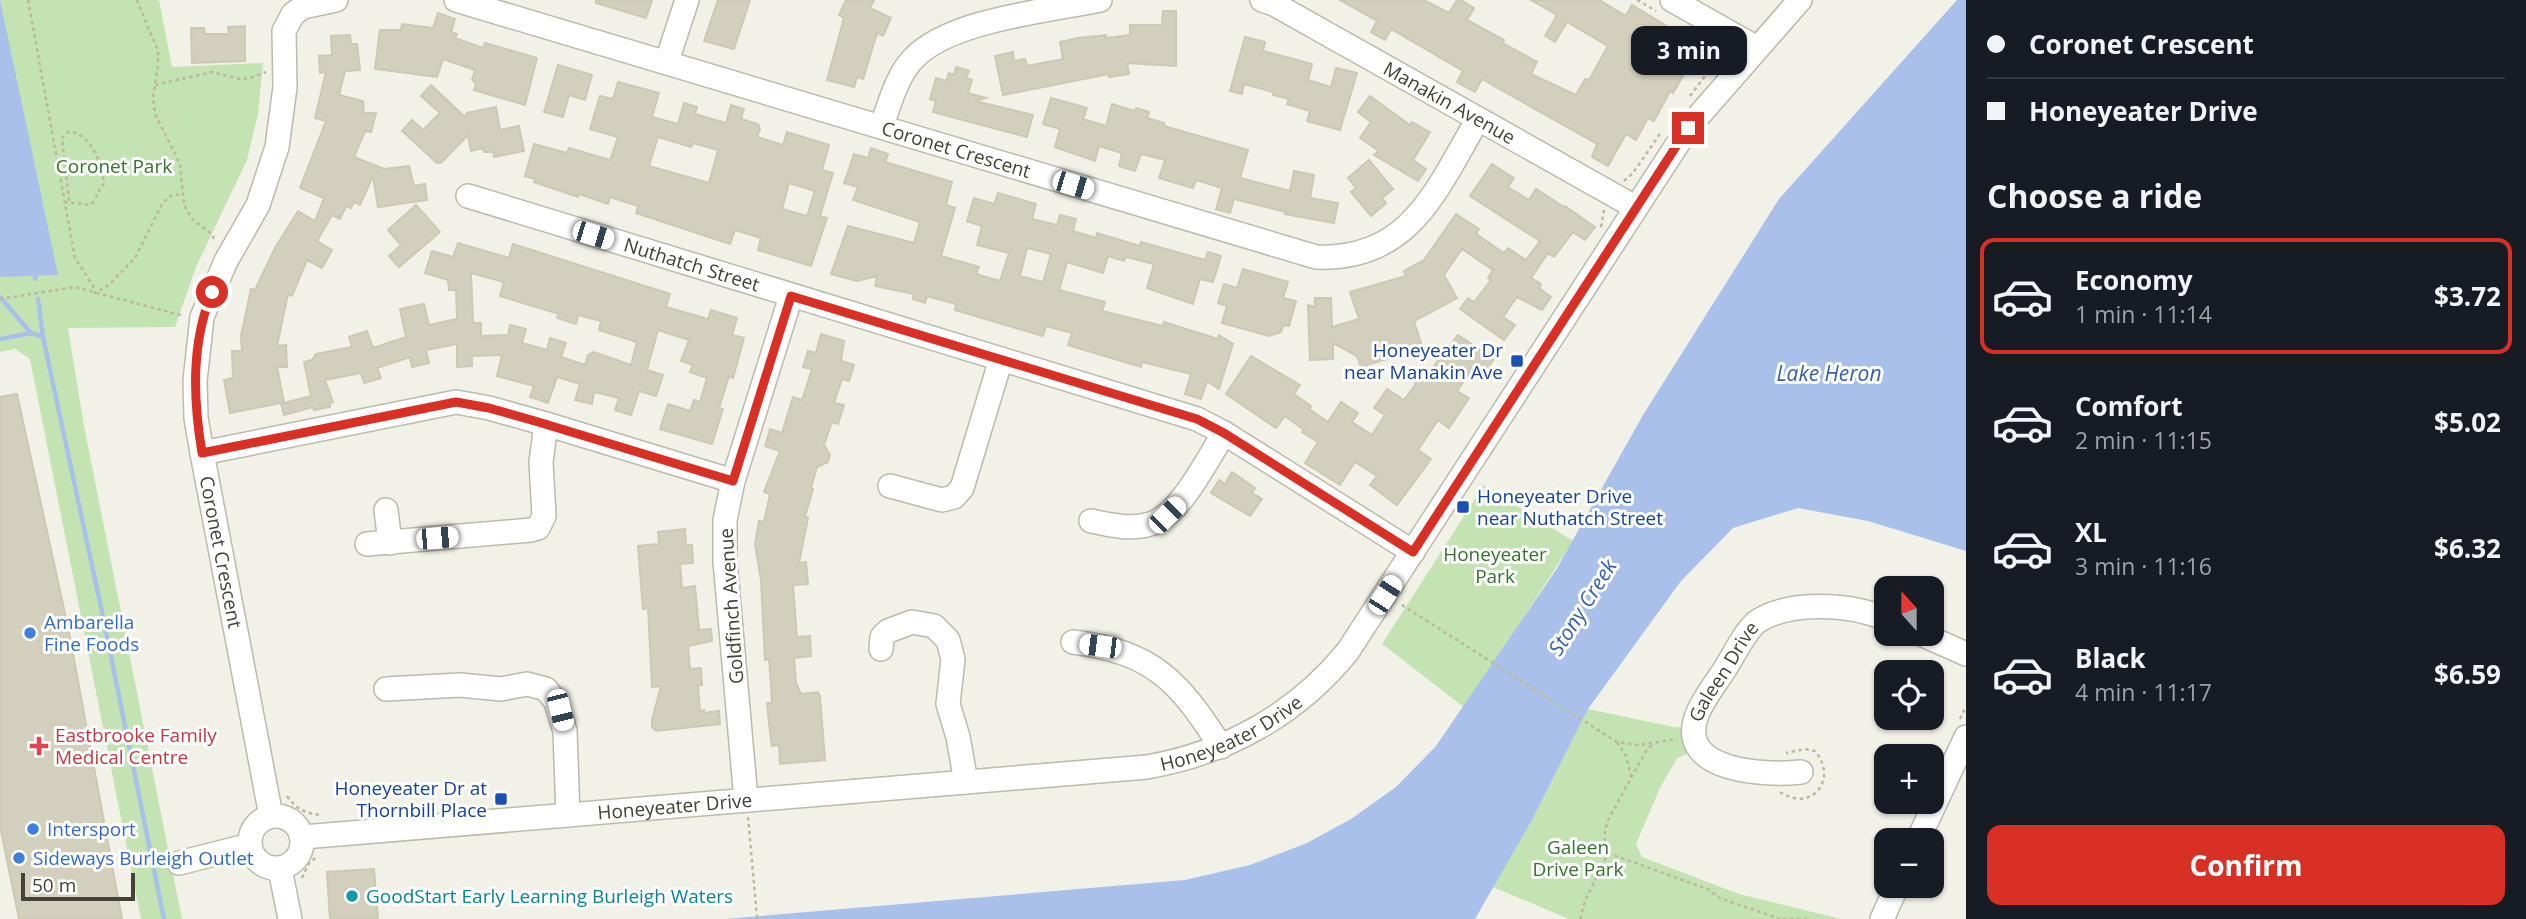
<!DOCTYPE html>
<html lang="en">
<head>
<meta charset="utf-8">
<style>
  :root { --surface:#171b24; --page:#20242c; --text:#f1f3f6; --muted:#9ea1a6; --line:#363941; --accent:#d93025 }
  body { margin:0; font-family:"Open Sans",sans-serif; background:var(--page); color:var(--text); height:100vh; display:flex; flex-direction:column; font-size:26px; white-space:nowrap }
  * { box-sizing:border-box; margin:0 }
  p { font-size:23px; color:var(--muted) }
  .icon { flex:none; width:38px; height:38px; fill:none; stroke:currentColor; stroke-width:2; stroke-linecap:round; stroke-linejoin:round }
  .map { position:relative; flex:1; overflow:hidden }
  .drawer { display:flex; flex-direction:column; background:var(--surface); width:560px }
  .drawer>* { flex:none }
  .hud { display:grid; align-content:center; height:154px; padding:0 21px; background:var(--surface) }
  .needle { width:46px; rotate:339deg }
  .tools { position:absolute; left:1874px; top:576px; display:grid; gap:14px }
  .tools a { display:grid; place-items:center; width:70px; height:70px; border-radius:14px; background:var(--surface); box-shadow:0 2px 5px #0004; font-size:35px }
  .scale { position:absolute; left:21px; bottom:18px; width:114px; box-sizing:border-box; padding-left:7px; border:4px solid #444236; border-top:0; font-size:19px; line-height:24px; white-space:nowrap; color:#444236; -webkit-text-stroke:5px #fff; paint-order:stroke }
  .end { position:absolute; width:32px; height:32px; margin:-16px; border:9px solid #d93025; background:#fff; box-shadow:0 0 0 4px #fff }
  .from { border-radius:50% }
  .bubble { position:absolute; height:49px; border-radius:14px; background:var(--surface); box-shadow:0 2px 5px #0004; font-size:23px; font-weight:700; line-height:49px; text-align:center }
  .car { position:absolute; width:21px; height:42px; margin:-21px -10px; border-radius:9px; box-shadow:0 0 5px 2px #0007; background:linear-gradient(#fff 24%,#345 0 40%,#fff 0 76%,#345 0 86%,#fff 0) }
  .hud b { display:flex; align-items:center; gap:24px; height:66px; font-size:26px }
  .hud b+b { border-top:2px solid var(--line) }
  .hud i { width:18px; height:18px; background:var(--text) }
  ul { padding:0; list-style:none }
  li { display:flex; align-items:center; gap:21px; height:116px; margin:0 14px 10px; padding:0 7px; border:4px solid transparent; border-radius:14px }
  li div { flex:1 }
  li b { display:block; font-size:26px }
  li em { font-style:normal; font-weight:700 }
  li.selected { border-color:var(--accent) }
  li>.icon { width:63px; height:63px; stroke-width:1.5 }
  h2 { padding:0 21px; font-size:32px; line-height:84px }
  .cta { display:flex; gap:14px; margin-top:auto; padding:14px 21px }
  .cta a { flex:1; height:80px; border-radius:14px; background:var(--accent); color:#fff; font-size:28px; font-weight:700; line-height:80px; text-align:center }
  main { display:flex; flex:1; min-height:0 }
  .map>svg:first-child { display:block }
</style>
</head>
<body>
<main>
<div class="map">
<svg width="1966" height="919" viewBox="0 0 1966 919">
  <rect width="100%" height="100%" fill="#f2f1e7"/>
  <g fill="#c3e3b3">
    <polygon points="0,0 159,0 172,67 263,63 258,114 247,160 196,267 175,327 68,328 84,426 182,919 141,919 30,359 15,349 0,352"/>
    <polygon points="1484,485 1573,541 1465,708 1382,644"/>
    <polygon points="1588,709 1674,727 1688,728 1693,752 1677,758 1660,788 1636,844 1642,857 1739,894 1841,919 1569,919 1493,887 1532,820"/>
  </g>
  <g fill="#a8c0ea">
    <polygon points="0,0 58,275 0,277"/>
    <polygon points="1957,0 1966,0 1966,551 1868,521 1798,508 1733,528 1681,581 1588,709 1532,820 1475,919 725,919 1185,880 1250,865 1307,843 1351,819 1396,787 1436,746 1556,570 1643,415 1779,199"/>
  </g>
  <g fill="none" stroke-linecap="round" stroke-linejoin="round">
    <g stroke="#a8c0ea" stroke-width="4.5">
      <polyline points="35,276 35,279"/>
      <polyline points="0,297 31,333"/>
      <polyline points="38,299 43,337"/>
      <polyline points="0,339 31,333 43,337 102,612 164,919"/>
    </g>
  </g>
  <g fill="#d2cfbd" stroke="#ccc8b1" stroke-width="2" fill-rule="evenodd">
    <polygon points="596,0 652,0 646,18 596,3"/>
    <polygon points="718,0 750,0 734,49 704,41"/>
    <polygon points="846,0 874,0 870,8 891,18 883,36 877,33 863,79 857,77 854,87 827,80 844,18 839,15"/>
    <polygon points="1340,0 1424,0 1449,13 1457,0 1461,0 1474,8 1467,20 1504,40 1503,43 1537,62 1531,74 1576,95 1585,79 1589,80 1608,46 1567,22 1555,42 1545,36 1557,15 1531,0 1599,0 1626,16 1632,5 1680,34 1676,41 1697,52 1673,93 1670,91 1654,121 1648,118 1636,140 1626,134 1608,166 1592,157 1597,144 1482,79 1475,92 1457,82 1463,71 1391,29 1385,40 1371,32 1377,21"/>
    <polygon points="1163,11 1176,11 1176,66 1127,63 1129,74 1109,77 1109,74 1003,95 995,56 1013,52 1014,61 1025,59 1027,66 1063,59 1060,42 1078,38 1106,35 1106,38 1130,35 1130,25 1162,25"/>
    <polygon points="438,13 455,19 451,32 457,34 455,38 483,48 485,43 537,58 525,105 474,90 476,84 472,80 475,70 443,59 437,77 375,69 380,30 401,30 402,24 433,28"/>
    <polygon points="245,26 245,61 192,63 191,28 204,28 205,34 229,34 228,27"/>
    <path d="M350 35 351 44H357L360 70 345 71 339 95 363 101 364 113H376L371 132 365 131 354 157 384 169 409 166 414 186 425 184 427 200 378 207 373 176 360 205 354 202 351 208 346 206 340 219 332 215 317 241 332 250 322 268 307 260 292 296 288 294 277 346 286 345 287 367H277L284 403 311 396 304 362 312 360 316 354 352 347 349 337 367 331 373 348 406 337 400 309 424 304 429 325 457 319 456 290H449L448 280 425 273 432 251 453 257 458 243 509 258 513 244 670 294 666 307 708 319 711 310 737 318 732 335 744 338 733 378 729 376 719 408 723 409 712 444 660 429 668 404 690 411 694 400 700 402 707 378 690 372 693 365 681 361 689 340 658 330 647 370 663 375 656 396 639 391 631 415 615 410 619 398 594 392 592 404 575 400 580 384 557 377 548 403 530 397 534 386 497 376 502 355 472 356V366L457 367V344L426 350 429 363 412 367 410 357 377 368 381 378 364 383 361 373 325 380 333 402 330 403V407L314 410 313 407 284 415 281 403 230 413 224 380 233 378 232 351H242L241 336 251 289 255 290 275 248 298 211 315 221 324 198 300 188 326 121 315 118 326 72 320 73 319 56 332 55 331 36ZM471 273 504 282 500 296 559 314 557 318 576 324 578 315 601 321 599 330 637 342 631 365 594 352 588 355 585 365 561 357 566 343 550 338 547 350 522 343 526 329 510 325 508 335 481 336V323H473Z"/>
    <polygon points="1245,37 1265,42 1263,51 1312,64 1308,80 1331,87 1336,68 1357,73 1340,130 1307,121 1310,111 1287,104 1289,99 1273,95 1273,92 1244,84 1242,94 1230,91"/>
    <polygon points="558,65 592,75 585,100 569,95 563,117 544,112"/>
    <polygon points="956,67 969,71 966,78 972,80 968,93 986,98 975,101 1033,115 1027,137 933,112 936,101 930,99 936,78 946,81 949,73 954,75"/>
    <path d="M618 82 659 93 652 117 678 124 684 103 697 107 695 114 726 123 731 105 744 109 741 119 758 124 760 129 757 137 783 145 787 132 829 145 822 170 833 173 820 216 827 218 811 266 758 250 761 238 735 230 730 244 636 213 638 206 610 197 608 204 579 194 578 197 534 182 535 179 525 176 534 144 567 153 569 148 610 160 618 137 590 129 600 96 613 99ZM658 137 691 147 693 143 718 150 709 183 649 166ZM789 183 815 191 807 216 782 209Z"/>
    <polygon points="431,85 465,117 467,113 496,107 500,130 519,126 524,151 494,157 493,152 484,152 483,148 471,151 468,135 441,163 437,163 402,131 412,120 423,130 440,113 421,96"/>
    <polygon points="1370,96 1410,125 1412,122 1430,132 1413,160 1426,169 1418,181 1374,155 1379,151 1360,138 1371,122 1358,112"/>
    <polygon points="1051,98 1087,108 1083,119 1106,126 1112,104 1135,111 1136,108 1149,112 1147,118 1164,123 1164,126 1248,150 1240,178 1290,191 1294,171 1314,175 1310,198 1338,203 1334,223 1285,214 1286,212 1234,199 1230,213 1216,209 1222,188 1196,180 1193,188 1159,178 1165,160 1141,154 1135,171 1119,166 1122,153 1099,146 1095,161 1055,147 1060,129 1043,124"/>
    <path d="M871 148 888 154 885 162 952 182 946 205 955 208 941 256 979 267 976 274 1000 281 1009 253 977 245 982 226 967 221 974 198 994 204 998 193 1036 204 1032 219 1057 225 1060 215 1076 219 1073 231 1096 238 1097 233 1140 246 1141 242 1205 260 1208 252 1221 256 1213 282 1200 279 1193 304 1147 288 1154 264 1126 257 1124 261 1108 256 1103 273 1067 262 1059 290 1105 302 1102 311 1163 326 1164 322 1218 339 1219 335 1233 344 1219 389 1207 381 1201 399 1185 394 1191 374 1142 362 1141 367 1068 345 1072 333 1046 326 1043 336 955 310 956 304 927 296 925 303 913 299 914 294 875 286 877 276 857 281 831 274 848 226 914 243 920 222 853 200 858 187 844 183 854 154 868 158ZM1027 248 1051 254 1043 282 1020 276Z"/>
    <polygon points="1369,160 1393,189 1382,198 1386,203 1371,216 1351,192 1356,188 1348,178"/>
    <polygon points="1492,164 1514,178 1508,187 1529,200 1536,189 1564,207 1565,206 1595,227 1585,240 1573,232 1554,257 1548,253 1531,278 1541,284 1539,288 1551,297 1542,310 1517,297 1503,317 1515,325 1504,340 1460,309 1468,298 1474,302 1491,280 1488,278 1493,270 1462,249 1444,275 1457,298 1414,321 1421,343 1385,355 1387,359 1361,367 1357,356 1333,343 1333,359 1310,360 1308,305 1315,307 1315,298 1331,298 1332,327 1359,319 1350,292 1406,276 1404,271 1424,260 1456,214 1479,229 1476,234 1504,253 1508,248 1526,260 1540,241 1470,196"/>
    <polygon points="416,205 440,232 399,267 389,256 401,245 388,230"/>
    <polygon points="1243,269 1288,282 1283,298 1296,301 1289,326 1283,325 1281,332 1269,336 1222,323 1227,306 1218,303 1224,284 1237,288"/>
    <polygon points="821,334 844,341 841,361 854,365 849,381 842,379 834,403 844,405 838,424 832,422 824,445 830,455 828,462 817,467 811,488 813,489 805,517 808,518 799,563 806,562 808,584 793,585 797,637 810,636 811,656 794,658 796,683 801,694 818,692 820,696 825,760 780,764 779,745 772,746 769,723 767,703 772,703 771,685 769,659 765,660 761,580 755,544 759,521 764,522 770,494 764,492 780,451 765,446 770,429 782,433 793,397 802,400 812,369 803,367 808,351 816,353"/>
    <polygon points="1458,335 1494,359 1483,375 1473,368 1457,391 1469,398 1449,428 1438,420 1418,450 1431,459 1397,505 1370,485 1377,476 1355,462 1340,485 1305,463 1318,442 1302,432 1304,430 1285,416 1276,428 1226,394 1251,356 1300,385 1294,394 1311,406 1309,409 1328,422 1341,402 1358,413 1352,422 1372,435 1385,415 1374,408 1387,389 1404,400 1415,385 1417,374 1431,370"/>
    <polygon points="17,394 69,632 122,919 19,919 0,826 0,397"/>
    <polygon points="1232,472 1255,488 1252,493 1262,499 1250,516 1211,493 1219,480 1225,484"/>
    <polygon points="685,529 686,545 692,545 693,563 680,564 682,588 695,586 699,630 711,629 712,641 688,646 690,669 701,668 702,685 698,686 700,711 704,710 704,713 719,711 720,724 656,731 652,727 652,720 661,686 652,687 648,608 643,609 638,546 659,544 658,532"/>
    <polygon points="374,869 378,919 330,919 327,872"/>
  </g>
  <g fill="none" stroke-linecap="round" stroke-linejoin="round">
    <g stroke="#bcbaaa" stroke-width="26">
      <g id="minor">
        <path id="s1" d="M456 0 1316 257C1411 261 1437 188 1478 119"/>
        <path id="s2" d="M1262 0 1274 4 1635 207"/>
        <polyline points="1672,0 1757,48"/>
        <polyline points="667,61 687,0"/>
        <path d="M881 127C890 104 896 77 913 59 949 20 1047 11 1100 0"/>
        <path id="s3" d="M468 196 1197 419 1224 433 1413 552"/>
        <polyline points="202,453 456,402 489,408 546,424 733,481"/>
        <polyline points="890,486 942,500 954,497 962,488 1001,359"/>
        <polyline points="386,510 390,543"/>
        <path d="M1091 521C1110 525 1130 530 1150 524 1180 516 1208 458 1224 433"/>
        <polyline points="367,544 531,530 538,528 544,516 541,462 546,424"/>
        <polyline points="1921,634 1966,654"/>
        <path d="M1073 642C1153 652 1179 681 1221 747"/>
        <polyline points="881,649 882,637 888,631 912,622 934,626 948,640 953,659 948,704 958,737 966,782"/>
        <polyline points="386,689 460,685 501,689 527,684 546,689 556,702 565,731 568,815"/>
        <path id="s4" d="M1801 772C1766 776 1675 772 1697 715 1703 699 1716 683 1725 669 1732 658 1747 628 1758 621 1792 600 1851 604 1886 619"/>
        <polyline points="746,800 725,561 725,520 733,481 791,296"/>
        <circle cx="276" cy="842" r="26"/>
        <polyline points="271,816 202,453 196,418 195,381 202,317 226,261 258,205 277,147 285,87 284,31 293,14 303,7 336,0"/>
        <path id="s5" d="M303 837 1147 767C1227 753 1297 714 1348 651L1688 128 1800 0"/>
        <polyline points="1918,840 1966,737"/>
        <polyline points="179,863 250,845"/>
        <polyline points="280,869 290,919"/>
        <polyline points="1882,919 1897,886"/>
      </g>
    </g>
    <g stroke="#bdb89c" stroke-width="2.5" stroke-dasharray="3.5 3.5" stroke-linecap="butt">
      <polyline points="28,0 75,258 93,286 95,293 110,284 135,258 162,204 170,196 182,194"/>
      <polyline points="137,0 158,51 158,65 153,97 155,114 180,164 184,205 192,219 213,235 214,243"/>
      <polyline points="1637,0 1656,11"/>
      <polyline points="155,85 212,72 240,79 250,78 266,72"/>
      <polyline points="1690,96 1723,52"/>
      <polyline points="1624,181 1633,173 1662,131"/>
      <path d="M64 202 90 205C98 199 97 190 104 184 102 163 92 136 70 131L62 138 69 201"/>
      <polyline points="1601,227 1604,210"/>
      <polyline points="0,299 75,287 184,316"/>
      <polyline points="1402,605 1617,742 1639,745 1677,739"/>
      <polyline points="1960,719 1966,706"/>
      <polyline points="1617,742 1626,756 1631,777"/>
      <path d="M1780 792C1811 813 1839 780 1815 751L1805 749 1786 753"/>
      <path d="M287 796C296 809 306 814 322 815"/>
      <polyline points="748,817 757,918"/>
      <polyline points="1608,853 1710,890 1717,897 1780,919"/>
      <polyline points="302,878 309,863 318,856"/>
      <path d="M1580 919 1585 901 1608 853C1603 842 1604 832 1608 820L1646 751 1652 745"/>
      <polyline points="1783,919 1808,919"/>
    </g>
    <use href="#minor" stroke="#fff" stroke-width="23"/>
  </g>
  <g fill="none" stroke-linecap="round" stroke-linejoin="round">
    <path stroke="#d93025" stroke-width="9" d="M212 292C191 344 193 398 202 453L456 402 489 408 535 421 733 481 791 296 1197 419 1224 433 1413 552 1688 128"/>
  </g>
  <g fill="#1a4fb4" stroke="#fff" stroke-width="2.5">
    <rect x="1510" y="354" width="14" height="14" rx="3.5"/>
    <rect x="1456" y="500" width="14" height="14" rx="3.5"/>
    <rect x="494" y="792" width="14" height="14" rx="3.5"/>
  </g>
  <g fill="#3f7fe0" stroke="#fff" stroke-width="2.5">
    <circle cx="30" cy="633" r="7"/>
    <circle cx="33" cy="829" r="7"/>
    <circle cx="19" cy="858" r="7"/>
  </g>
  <path fill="#e0444e" stroke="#fff" stroke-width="2.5" d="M35.5 735.5h7v7h7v7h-7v7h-7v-7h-7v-7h7z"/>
  <circle fill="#0f9aa8" stroke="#fff" stroke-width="2.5" cx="352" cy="896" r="7"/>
  <g text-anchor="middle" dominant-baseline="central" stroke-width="6" stroke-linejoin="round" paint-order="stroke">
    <g font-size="19" fill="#444236" stroke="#fff">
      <text stroke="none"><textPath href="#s2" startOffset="214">Manakin Avenue</textPath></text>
      <text stroke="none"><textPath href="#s1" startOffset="522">Coronet Crescent</textPath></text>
      <text stroke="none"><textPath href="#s3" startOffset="234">Nuthatch Street</textPath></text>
      <text transform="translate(221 552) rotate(79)">Coronet Crescent</text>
      <text transform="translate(731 606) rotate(-94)">Goldfinch Avenue</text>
      <text stroke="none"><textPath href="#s4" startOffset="194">Galeen Drive</textPath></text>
      <text stroke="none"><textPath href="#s5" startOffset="938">Honeyeater Drive</textPath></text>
      <text stroke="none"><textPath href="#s5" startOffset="373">Honeyeater Drive</textPath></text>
    </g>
    <g font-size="19" fill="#39712f" stroke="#fff">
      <text x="114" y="166">Coronet Park</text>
      <text x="1495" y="554">Honeyeater<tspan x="1495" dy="22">Park</tspan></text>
      <text x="1578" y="847">Galeen<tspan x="1578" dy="22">Drive Park</tspan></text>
    </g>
    <g font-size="19" fill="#164399" stroke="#fff" text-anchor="end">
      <text x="1503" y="350">Honeyeater Dr<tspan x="1503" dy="22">near Manakin Ave</tspan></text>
      <text x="1477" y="496" text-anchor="start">Honeyeater Drive<tspan x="1477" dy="22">near Nuthatch Street</tspan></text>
      <text x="487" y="788">Honeyeater Dr at<tspan x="487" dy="22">Thornbill Place</tspan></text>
    </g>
    <g font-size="19" fill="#366cbe" stroke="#fff" text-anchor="start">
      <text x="44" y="622">Ambarella<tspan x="44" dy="22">Fine Foods</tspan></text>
      <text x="47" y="829">Intersport</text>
      <text x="33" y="858">Sideways Burleigh Outlet</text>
    </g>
    <g font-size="19" fill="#be3a42" stroke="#fff" text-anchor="start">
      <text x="55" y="735">Eastbrooke Family<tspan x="55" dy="22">Medical Centre</tspan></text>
    </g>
    <g font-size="19" fill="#0d838f" stroke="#fff" text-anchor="start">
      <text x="366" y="896">GoodStart Early Learning Burleigh Waters</text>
    </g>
    <g font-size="21" font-style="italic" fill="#3960a6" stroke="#fff">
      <text x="1829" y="373">Lake Heron</text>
      <text transform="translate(1582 607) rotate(-58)">Stony Creek</text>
    </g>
  </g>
</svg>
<div class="tools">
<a><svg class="needle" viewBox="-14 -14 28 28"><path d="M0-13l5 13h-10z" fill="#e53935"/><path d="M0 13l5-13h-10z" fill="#9ea1a6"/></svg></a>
<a><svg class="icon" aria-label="locate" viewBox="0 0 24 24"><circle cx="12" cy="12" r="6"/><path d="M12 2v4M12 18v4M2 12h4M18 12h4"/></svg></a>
<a>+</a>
<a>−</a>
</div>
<div class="scale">50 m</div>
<i class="end from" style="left:212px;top:292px"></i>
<i class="end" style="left:1688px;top:128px"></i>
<div class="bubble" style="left:1631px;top:26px;width:116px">3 min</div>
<i class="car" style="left:1073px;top:185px;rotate:107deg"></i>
<i class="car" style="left:593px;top:235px;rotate:107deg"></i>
<i class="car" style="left:1167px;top:515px;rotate:45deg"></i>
<i class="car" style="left:437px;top:538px;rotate:85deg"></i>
<i class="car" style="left:1385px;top:595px;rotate:33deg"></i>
<i class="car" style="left:1100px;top:646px;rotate:277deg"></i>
<i class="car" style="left:560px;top:710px;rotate:166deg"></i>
</div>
<section class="drawer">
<div class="hud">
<b><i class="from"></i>Coronet Crescent</b>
<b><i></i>Honeyeater Drive</b>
</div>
<h2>Choose a ride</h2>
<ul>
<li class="selected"><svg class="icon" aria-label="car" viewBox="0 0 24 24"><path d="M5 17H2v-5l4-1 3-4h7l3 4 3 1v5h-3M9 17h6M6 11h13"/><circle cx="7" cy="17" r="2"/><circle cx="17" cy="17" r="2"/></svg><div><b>Economy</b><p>1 min · 11:14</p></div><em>$3.72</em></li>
<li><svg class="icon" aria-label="car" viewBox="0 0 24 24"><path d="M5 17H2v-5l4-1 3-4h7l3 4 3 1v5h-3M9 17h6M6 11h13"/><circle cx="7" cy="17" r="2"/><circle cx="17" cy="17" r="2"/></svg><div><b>Comfort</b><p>2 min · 11:15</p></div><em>$5.02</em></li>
<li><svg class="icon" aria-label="car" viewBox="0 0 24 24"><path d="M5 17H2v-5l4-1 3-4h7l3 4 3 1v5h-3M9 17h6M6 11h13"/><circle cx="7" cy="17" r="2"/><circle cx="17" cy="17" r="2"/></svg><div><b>XL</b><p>3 min · 11:16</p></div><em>$6.32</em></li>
<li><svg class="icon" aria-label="car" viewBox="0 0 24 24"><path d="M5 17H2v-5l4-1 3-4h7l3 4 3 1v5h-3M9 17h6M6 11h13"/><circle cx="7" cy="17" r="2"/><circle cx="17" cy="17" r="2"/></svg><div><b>Black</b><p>4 min · 11:17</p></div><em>$6.59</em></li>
</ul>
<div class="cta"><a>Confirm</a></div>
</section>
</main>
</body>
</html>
